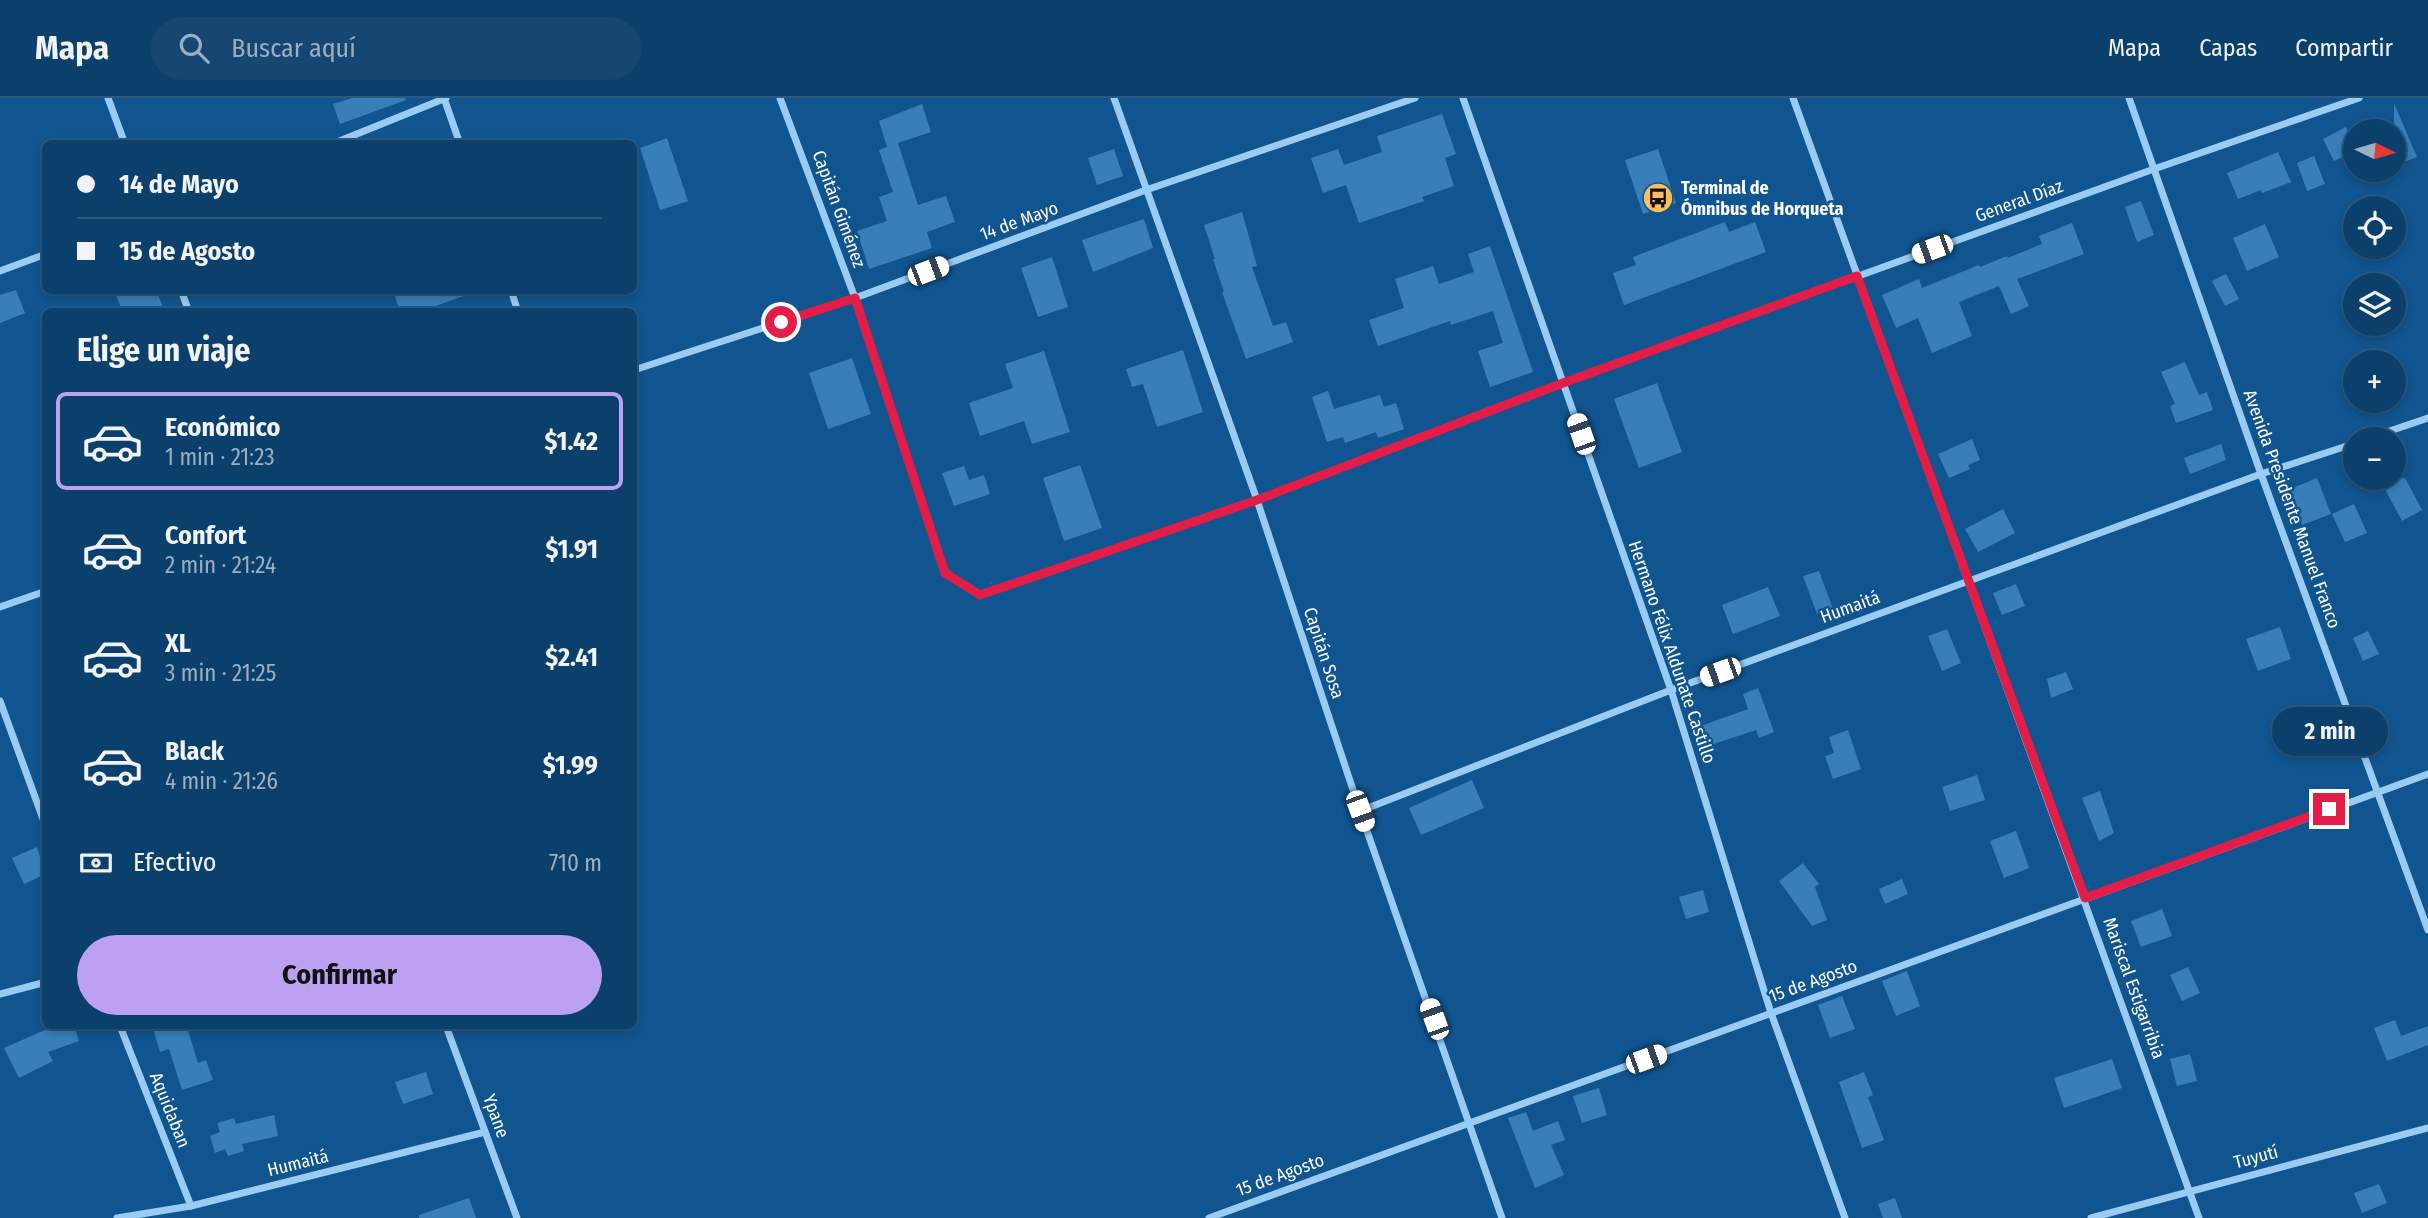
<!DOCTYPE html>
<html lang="es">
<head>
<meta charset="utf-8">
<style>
  :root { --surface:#0c406c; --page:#154772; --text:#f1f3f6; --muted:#9aafc2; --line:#2c597f; --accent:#bca0f2 }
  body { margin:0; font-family:"Fira Sans Condensed",sans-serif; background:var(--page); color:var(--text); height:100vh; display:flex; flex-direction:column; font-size:26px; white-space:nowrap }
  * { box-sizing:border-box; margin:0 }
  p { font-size:23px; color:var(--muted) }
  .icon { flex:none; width:38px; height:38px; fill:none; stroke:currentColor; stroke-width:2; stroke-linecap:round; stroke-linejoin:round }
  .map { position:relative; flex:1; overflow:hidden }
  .drawer { position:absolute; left:42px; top:210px; width:595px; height:721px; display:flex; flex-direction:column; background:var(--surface); border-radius:10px; box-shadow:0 4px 10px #0003,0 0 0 2px var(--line) }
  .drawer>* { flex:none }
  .hud { position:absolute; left:42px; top:42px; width:595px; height:154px; border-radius:10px; box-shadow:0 4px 10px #0003,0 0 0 2px var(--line); display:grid; align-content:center; height:154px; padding:0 35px; background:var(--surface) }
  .needle { width:46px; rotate:95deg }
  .tools { position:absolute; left:2343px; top:21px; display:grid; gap:14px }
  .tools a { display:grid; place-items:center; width:63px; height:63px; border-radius:50%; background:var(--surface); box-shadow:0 4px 10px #0003,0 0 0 2px var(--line); font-size:35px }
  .end { position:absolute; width:32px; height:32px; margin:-16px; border:9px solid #e11d48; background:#fff; box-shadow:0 0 0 4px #fff }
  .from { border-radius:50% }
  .bubble { position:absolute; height:49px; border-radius:24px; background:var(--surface); box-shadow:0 4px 10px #0003,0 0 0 2px var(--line); font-size:23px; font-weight:700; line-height:49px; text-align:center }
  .car { position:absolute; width:21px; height:42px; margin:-21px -10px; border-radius:9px; box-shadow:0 0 5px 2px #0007; background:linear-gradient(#fff 24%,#345 0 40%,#fff 0 76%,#345 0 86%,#fff 0) }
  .hud b { display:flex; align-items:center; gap:24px; height:66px; font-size:26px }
  .hud b+b { border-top:2px solid var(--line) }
  .hud i { width:18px; height:18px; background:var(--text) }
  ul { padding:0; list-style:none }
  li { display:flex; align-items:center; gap:21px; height:98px; margin:0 14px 10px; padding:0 21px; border:4px solid transparent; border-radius:10px }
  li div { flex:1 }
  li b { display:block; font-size:26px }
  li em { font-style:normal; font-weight:700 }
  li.on { border-color:var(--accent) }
  li>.icon { width:63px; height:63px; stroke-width:1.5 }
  h2 { padding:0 35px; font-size:32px; line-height:84px }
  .pay { display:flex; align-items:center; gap:18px; height:77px; padding:0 35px; font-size:26px }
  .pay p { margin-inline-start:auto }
  .primary-button { display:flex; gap:14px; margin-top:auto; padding:14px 35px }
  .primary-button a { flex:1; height:80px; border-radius:42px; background:var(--accent); color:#111; font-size:28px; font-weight:700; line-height:80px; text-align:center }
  header { display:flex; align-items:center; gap:42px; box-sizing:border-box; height:98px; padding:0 35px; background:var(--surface); border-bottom:2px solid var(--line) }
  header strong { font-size:33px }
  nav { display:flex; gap:38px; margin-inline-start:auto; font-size:24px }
  .search { width:490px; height:63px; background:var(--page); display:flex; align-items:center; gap:18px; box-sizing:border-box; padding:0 24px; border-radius:38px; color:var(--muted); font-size:26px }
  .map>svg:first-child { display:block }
</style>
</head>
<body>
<header>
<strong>Mapa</strong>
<div class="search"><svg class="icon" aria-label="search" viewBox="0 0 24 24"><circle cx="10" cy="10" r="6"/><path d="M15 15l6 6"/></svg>Buscar aquí</div>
<nav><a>Mapa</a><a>Capas</a><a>Compartir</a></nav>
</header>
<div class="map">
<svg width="2428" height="1120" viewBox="0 0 2428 1120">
  <rect width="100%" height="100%" fill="#105590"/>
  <g fill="#387fb9">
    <polygon points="352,0 405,0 406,2 340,26 333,6"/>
    <polygon points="2394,5 2417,59 2394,68"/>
    <polygon points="922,6 931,34 898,45 918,107 946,98 955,124 927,134 932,150 869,171 857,133 887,123 879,99 893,94 879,52 887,49 879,23"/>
    <polygon points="1442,16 1456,56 1445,60 1454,88 1422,99 1424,103 1359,125 1346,87 1323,95 1311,60 1338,51 1344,67 1382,54 1377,38"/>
    <polygon points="2346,29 2349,36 2356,34 2356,53 2334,63 2323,41"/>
    <polygon points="667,40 688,103 660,112 640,50"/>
    <polygon points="1114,51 1123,78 1097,87 1088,60"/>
    <polygon points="1658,51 1676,105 1643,116 1625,62"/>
    <polygon points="2278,54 2291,84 2262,95 2261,92 2238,101 2227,75"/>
    <polygon points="2314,58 2325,86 2307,93 2297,65"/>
    <polygon points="2141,103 2154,137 2137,144 2125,109"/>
    <polygon points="1242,114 1257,168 1252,169 1273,228 1286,224 1293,244 1246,261 1222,194 1224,194 1213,161 1215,161 1204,127"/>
    <polygon points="1144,121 1153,150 1093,174 1082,142"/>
    <polygon points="1725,124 1729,134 1755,124 1766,154 1624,207 1613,175 1636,167 1633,159"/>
    <polygon points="2072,125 2084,156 2017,181 2029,208 2011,216 1999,188 1959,204 1972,238 1932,255 1918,220 1896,230 1882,197 1919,181 1922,190 1979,167 1980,169 2007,158 2008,160 2042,146 2039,138"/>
    <polygon points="2265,126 2279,159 2247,173 2233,140"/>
    <polygon points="1490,148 1533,274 1490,289 1478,253 1503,245 1493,213 1451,227 1450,223 1378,248 1369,222 1404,210 1395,181 1433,168 1439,186 1474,174 1468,156"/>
    <polygon points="1052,159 1068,209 1038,219 1021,170"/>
    <polygon points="2226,176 2239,201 2225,208 2212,183"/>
    <polygon points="16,192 25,215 0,225 0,197"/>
    <polygon points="114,192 156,192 165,214 123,214"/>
    <polygon points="393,192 472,192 472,195 419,214 400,214"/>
    <polygon points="1183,252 1203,314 1157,329 1143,286 1132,289 1126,271"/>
    <polygon points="1044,253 1070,334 1032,346 1024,323 980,338 969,305 1013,290 1005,266"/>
    <polygon points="852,260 871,316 828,331 809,275"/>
    <polygon points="2185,264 2199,297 2207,294 2213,312 2176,325 2170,308 2175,306 2161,274"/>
    <polygon points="1657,285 1682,354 1639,370 1614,301"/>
    <polygon points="1328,293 1334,311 1380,297 1384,309 1396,305 1404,331 1378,340 1376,334 1345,345 1343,339 1327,344 1312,299"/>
    <polygon points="1972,341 1980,362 1968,367 1970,371 1949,380 1938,356"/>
    <polygon points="2221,346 2226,362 2190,376 2184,360"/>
    <polygon points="1080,367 1102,430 1064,443 1043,380"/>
    <polygon points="964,368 969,382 984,377 990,396 954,408 942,375"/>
    <polygon points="2317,380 2331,416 2302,427 2288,392"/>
    <polygon points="2379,380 2405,380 2422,412 2402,423"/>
    <polygon points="2354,406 2367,435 2345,444 2332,416"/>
    <polygon points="2003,411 2015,435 1978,454 1965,431"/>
    <polygon points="1819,473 1833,511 1817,516 1803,478"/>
    <polygon points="2016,486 2025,508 2002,517 1993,495"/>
    <polygon points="1768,489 1780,518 1733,536 1722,507"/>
    <polygon points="2280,529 2291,561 2258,573 2246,541"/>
    <polygon points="1947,531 1961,565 1942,573 1928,538"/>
    <polygon points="2368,533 2379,556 2363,563 2353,540"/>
    <polygon points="2066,574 2073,591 2051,600 2047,581"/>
    <polygon points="1758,590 1774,634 1759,640 1756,632 1708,648 1701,628 1748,611 1743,596"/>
    <polygon points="1848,632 1861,671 1833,681 1825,658 1834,655 1829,639"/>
    <polygon points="1977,677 1985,702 1950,713 1942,689"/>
    <polygon points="1472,682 1484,710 1421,737 1409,710"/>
    <polygon points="2100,693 2114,735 2099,743 2082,700"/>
    <polygon points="2016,733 2029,770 2004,780 1990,743"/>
    <polygon points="37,749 46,776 24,786 12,760"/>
    <polygon points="1803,765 1819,786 1815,789 1827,822 1812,828 1779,783"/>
    <polygon points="1902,781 1908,796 1885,806 1879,791"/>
    <polygon points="1703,792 1709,814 1686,821 1679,799"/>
    <polygon points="2162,811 2172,838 2141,849 2131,823"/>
    <polygon points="2188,869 2200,895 2182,903 2170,877"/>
    <polygon points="1907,873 1920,908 1896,918 1882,883"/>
    <polygon points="1842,898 1855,931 1830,940 1818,907"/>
    <polygon points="2395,922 2401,938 2428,928 2428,947 2387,963 2374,930"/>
    <polygon points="54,928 74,928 79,943 48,954 53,963 19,980 4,950"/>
    <polygon points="152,928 172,928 174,933 187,929 198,965 206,962 213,982 182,992 169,951 160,954"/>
    <polygon points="2190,956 2197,983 2177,988 2170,961"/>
    <polygon points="2112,961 2122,990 2064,1010 2054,980"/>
    <polygon points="426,974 433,996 403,1006 395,984"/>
    <polygon points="1864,974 1873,997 1868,999 1884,1042 1862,1050 1839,984"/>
    <polygon points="1599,990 1607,1017 1582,1025 1573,998"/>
    <polygon points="1526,1014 1533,1033 1558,1023 1565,1042 1551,1047 1564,1077 1535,1090 1508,1020"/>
    <polygon points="274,1017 278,1038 242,1046 244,1053 228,1058 225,1051 215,1055 210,1038 220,1034 217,1025 234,1020 236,1026"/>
    <polygon points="2379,1086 2387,1105 2362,1115 2354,1095"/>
    <polygon points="469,1100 476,1120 419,1120 419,1117"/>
    <polygon points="1895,1100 1902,1120 1883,1120 1878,1106"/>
  </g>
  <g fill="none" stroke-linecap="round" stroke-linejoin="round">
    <g stroke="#9accf3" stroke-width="7">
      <polyline points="108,0 125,46"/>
      <polyline points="444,0 460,46"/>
      <polyline points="780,0 855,200 945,475 980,497 1257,402 1563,285 2154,71 2359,0"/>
      <polyline points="1114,0 1257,402 1360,713 1502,1120"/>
      <polyline points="1463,0 1671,592 1771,915 1845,1120"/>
      <polyline points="1793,0 2199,1120"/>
      <polyline points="2129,0 2261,376 2428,832"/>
      <polyline points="332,46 446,0"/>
      <polyline points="0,173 46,156"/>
      <polyline points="181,192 189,214"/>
      <polyline points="511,192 518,214"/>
      <polyline points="634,272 855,200 1146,92 1415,0"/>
      <polyline points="2366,341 2428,320"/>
      <polyline points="0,509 46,493"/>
      <polyline points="0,603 46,729"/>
      <polyline points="1360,713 1671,592 2261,376 2356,345"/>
      <polyline points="0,896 46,884"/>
      <polyline points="120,928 191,1108"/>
      <polyline points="446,928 517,1120"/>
      <polyline points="117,1120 191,1108 485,1034"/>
      <polyline points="1209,1120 2428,676"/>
      <polyline points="2091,1120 2428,1030"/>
    </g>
  </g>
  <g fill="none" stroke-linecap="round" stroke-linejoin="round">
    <polyline stroke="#e11d48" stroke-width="9" points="781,224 855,200 945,475 980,497 1257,402 1563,285 1857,178 2085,800 2329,711"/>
  </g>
  <defs>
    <g id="bus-disc" transform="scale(1.575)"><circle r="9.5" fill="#ffbe5c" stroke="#105590"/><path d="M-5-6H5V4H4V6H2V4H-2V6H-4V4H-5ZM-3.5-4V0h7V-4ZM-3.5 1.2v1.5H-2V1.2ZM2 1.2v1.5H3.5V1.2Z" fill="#111"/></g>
  </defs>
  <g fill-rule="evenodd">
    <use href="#bus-disc" x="1658" y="100"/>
  </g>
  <g text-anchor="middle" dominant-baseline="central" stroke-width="5" stroke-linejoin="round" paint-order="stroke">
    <g font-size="18" font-weight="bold" fill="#fff" stroke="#105590" text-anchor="start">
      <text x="1681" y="90">Terminal de<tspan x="1681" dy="21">Ómnibus de Horqueta</tspan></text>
    </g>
    <g font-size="18" fill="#fff" stroke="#105590">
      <text transform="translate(2019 103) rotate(-20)">General Díaz</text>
      <text transform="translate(839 111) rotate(70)">Capitán Giménez</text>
      <text transform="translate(1019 123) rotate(-20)">14 de Mayo</text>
      <text transform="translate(2292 411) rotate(70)">Avenida Presidente Manuel Franco</text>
      <text transform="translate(1850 509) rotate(-20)">Humaitá</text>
      <text transform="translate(1672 554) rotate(71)">Hermano Félix Aldunate Castillo</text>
      <text transform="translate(1324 555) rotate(72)">Capitán Sosa</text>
      <text transform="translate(1813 883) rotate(-20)">15 de Agosto</text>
      <text transform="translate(2134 890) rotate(70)">Mariscal Estigarribia</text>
      <text transform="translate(170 1012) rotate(68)">Aquidaban</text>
      <text transform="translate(496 1018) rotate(70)">Ypane</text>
      <text transform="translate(2256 1059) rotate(-15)">Tuyutí</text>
      <text transform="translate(298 1065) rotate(-14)">Humaitá</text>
      <text transform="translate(1280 1077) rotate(-20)">15 de Agosto</text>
    </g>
  </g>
</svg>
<div class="tools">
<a><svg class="needle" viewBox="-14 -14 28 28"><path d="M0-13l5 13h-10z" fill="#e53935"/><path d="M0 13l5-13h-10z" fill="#9aafc2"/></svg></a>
<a><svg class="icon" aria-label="locate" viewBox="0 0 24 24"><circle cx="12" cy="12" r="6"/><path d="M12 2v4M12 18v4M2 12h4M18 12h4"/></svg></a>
<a><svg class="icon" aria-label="layers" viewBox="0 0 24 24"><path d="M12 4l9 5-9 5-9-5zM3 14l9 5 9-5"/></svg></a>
<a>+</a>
<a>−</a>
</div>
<i class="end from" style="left:781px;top:224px"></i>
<i class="end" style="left:2329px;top:711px"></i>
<div class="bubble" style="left:2272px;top:609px;width:116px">2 min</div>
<i class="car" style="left:1932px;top:151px;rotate:250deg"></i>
<i class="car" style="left:928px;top:173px;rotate:69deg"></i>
<i class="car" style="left:1581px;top:336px;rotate:341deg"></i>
<i class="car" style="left:1720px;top:574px;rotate:250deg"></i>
<i class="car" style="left:1360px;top:713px;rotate:160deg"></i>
<i class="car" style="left:1434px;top:921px;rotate:340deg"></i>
<i class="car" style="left:1646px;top:961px;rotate:70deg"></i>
<div class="hud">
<b><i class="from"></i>14 de Mayo</b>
<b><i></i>15 de Agosto</b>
</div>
<section class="drawer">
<h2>Elige un viaje</h2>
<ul>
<li class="on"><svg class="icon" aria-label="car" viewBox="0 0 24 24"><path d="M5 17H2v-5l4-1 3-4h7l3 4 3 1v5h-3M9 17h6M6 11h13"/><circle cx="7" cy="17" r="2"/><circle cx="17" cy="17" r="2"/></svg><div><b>Económico</b><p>1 min · 21:23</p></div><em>$1.42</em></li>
<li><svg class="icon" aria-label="car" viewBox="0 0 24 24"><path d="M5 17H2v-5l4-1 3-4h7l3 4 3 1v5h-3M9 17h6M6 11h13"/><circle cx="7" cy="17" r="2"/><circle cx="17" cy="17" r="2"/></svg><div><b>Confort</b><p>2 min · 21:24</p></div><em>$1.91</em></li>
<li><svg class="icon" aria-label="car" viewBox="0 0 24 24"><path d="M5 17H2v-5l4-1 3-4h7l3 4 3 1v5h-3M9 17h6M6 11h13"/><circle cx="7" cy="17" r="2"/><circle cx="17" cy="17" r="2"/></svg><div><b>XL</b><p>3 min · 21:25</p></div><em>$2.41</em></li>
<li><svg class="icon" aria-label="car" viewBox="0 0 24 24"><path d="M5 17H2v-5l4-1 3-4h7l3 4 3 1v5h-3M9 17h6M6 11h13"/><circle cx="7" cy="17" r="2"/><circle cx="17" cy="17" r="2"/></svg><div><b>Black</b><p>4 min · 21:26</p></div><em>$1.99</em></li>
</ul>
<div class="pay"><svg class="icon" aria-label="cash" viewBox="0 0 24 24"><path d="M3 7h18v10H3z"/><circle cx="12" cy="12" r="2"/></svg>Efectivo<p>710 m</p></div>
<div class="primary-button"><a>Confirmar</a></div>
</section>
</div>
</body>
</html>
